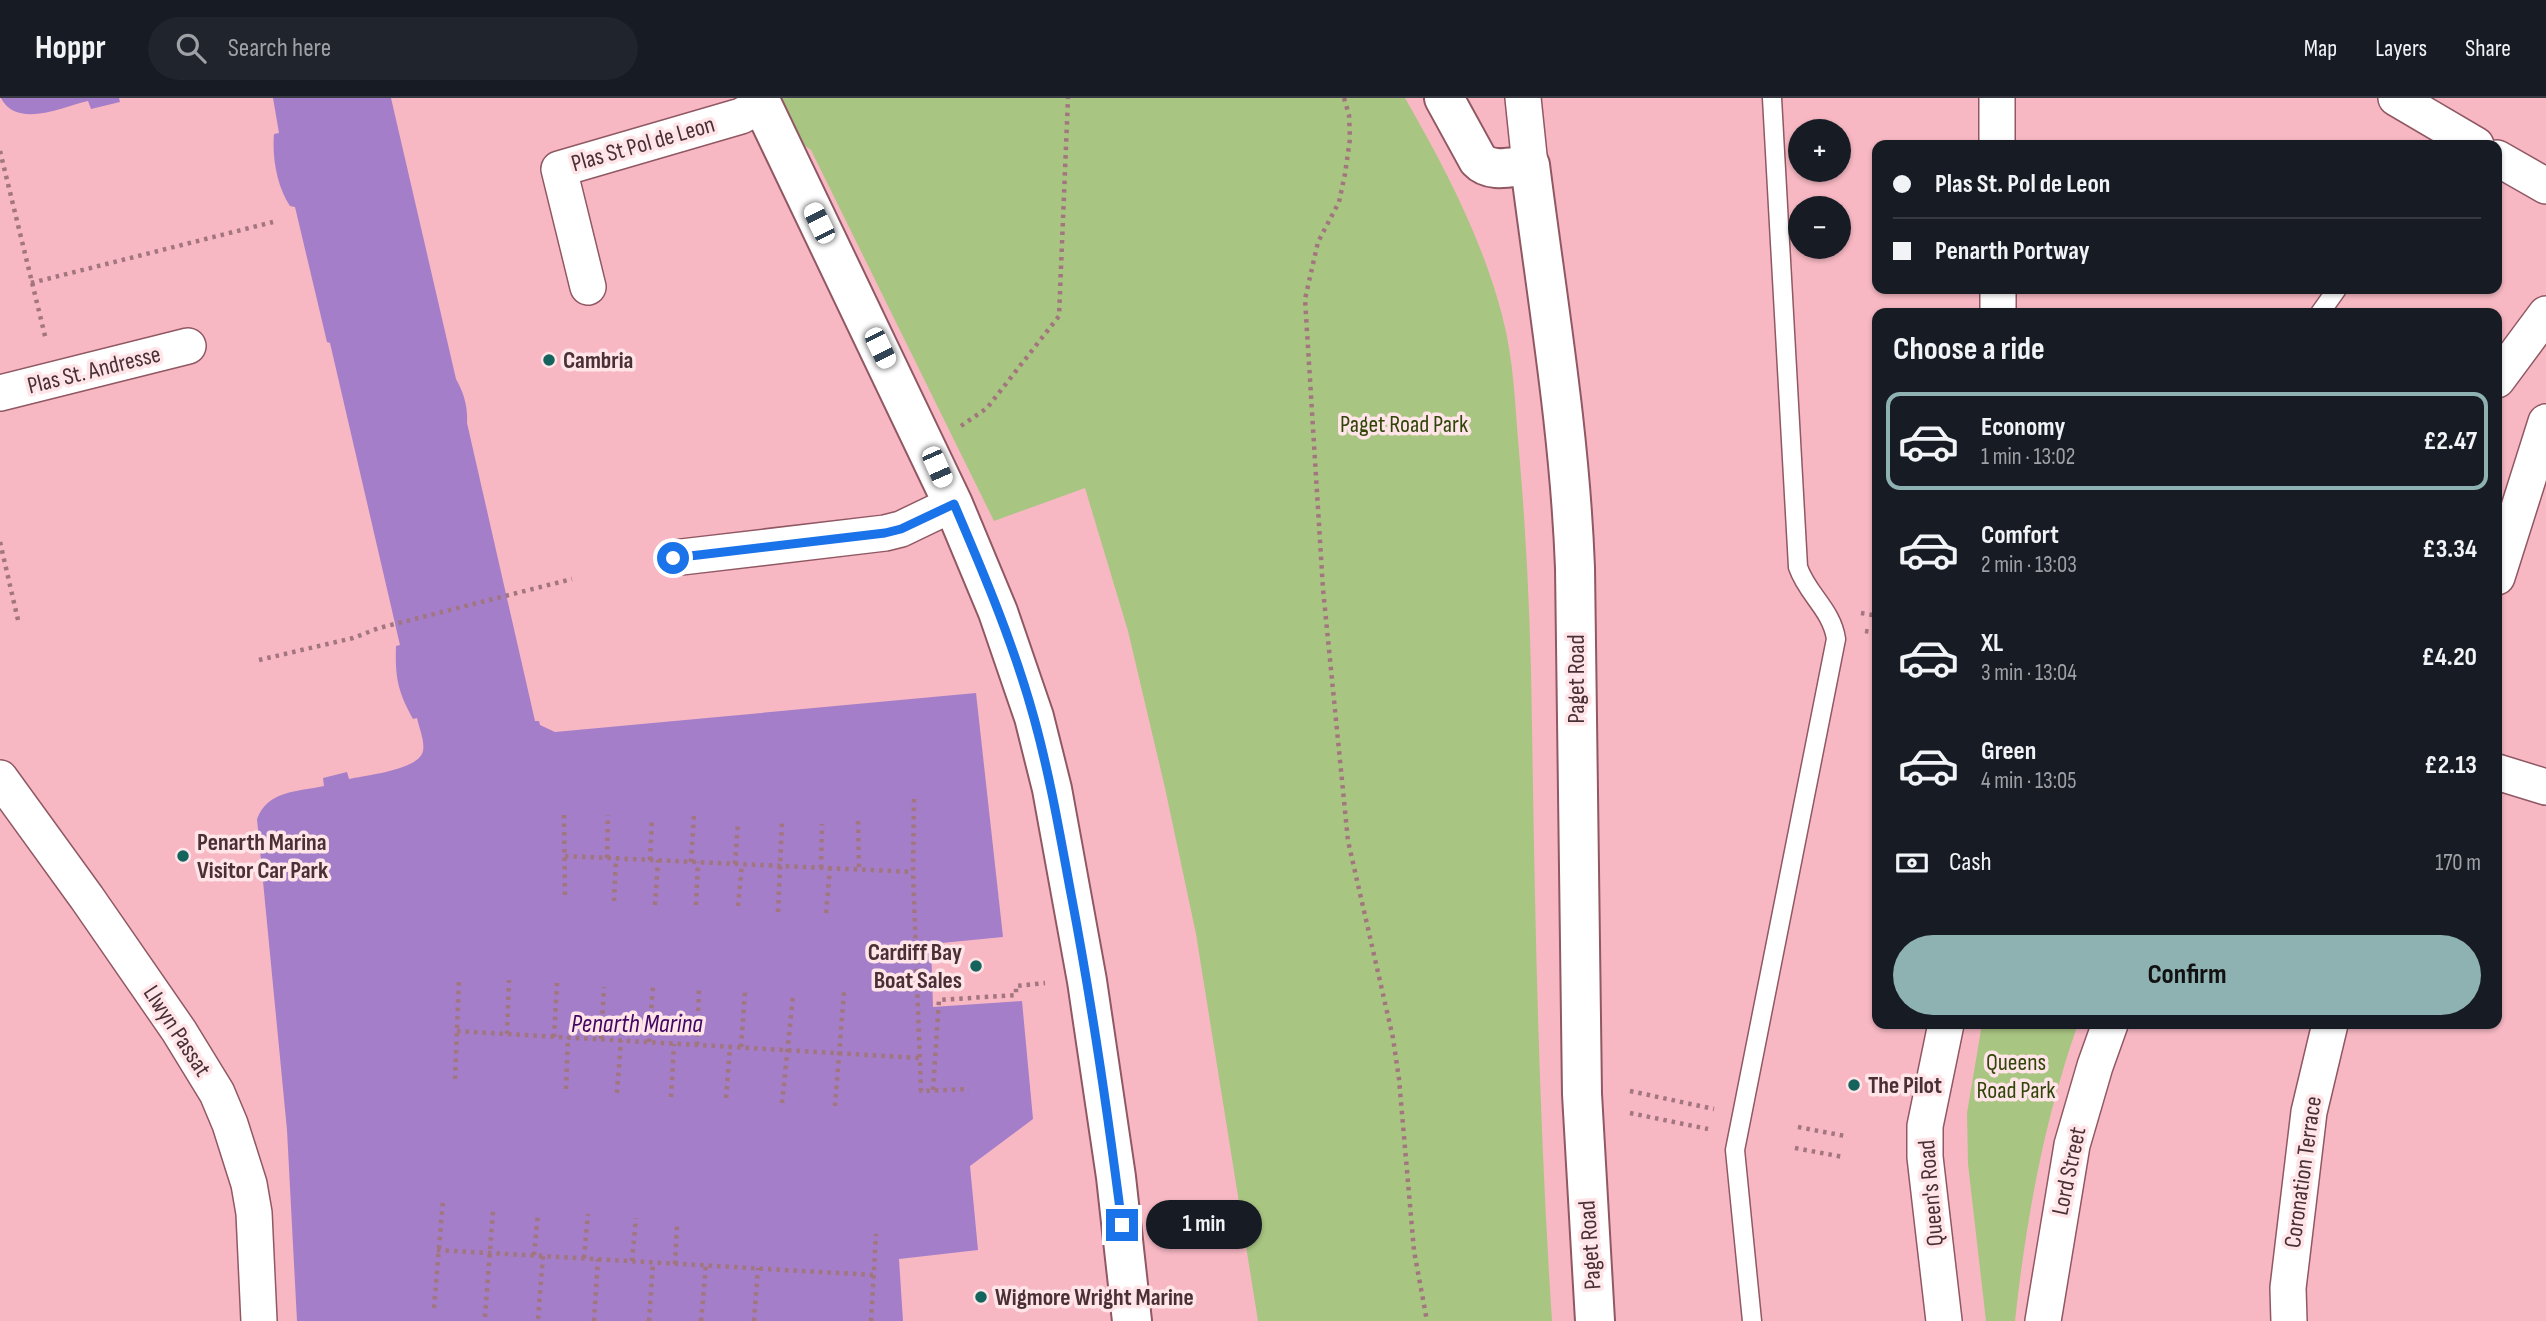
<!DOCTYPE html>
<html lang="en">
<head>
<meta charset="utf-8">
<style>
  :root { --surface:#171b24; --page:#20242c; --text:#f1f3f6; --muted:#9ea1a6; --line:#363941; --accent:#8eb2b1 }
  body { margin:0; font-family:"Sofia Sans Condensed",sans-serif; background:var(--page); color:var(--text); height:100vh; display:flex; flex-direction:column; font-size:26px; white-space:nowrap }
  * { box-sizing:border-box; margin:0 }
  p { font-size:23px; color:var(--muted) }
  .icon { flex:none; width:38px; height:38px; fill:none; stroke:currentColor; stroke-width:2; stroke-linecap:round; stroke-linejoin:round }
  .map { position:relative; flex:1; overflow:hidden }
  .panel { position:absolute; left:1872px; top:210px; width:630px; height:721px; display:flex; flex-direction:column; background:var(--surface); border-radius:14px; box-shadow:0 2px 5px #0004 }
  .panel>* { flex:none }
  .guide { position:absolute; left:1872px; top:42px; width:630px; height:154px; border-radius:14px; box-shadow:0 2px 5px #0004; display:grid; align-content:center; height:154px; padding:0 21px; background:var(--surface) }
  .fabs { position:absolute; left:1788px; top:21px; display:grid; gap:14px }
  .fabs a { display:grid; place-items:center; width:63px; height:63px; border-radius:50%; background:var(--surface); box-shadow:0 2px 5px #0004; font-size:35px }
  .end { position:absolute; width:32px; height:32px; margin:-16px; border:9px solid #1a73e8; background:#fff; box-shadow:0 0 0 4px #fff }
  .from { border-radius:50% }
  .bubble { position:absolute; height:49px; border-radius:24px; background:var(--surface); box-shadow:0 2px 5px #0004; font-size:23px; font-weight:700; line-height:49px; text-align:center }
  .car { position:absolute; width:21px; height:42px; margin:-21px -10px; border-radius:9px; box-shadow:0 0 5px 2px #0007; background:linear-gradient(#fff 24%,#345 0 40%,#fff 0 76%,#345 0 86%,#fff 0) }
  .guide b { display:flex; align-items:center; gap:24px; height:66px; font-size:26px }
  .guide b+b { border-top:2px solid var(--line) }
  .guide i { width:18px; height:18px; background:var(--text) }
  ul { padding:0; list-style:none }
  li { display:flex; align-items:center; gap:21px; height:98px; margin:0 14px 10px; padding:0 7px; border:4px solid transparent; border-radius:14px }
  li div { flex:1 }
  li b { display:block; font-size:26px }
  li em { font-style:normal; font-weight:700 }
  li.current { border-color:var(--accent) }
  li>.icon { width:63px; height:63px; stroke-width:1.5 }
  h2 { padding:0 21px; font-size:32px; line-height:84px }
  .pay { display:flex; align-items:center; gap:18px; height:77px; padding:0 21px; font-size:26px }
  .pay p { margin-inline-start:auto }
  .cta { display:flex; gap:14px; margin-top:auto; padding:14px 21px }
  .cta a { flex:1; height:80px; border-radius:42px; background:var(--accent); color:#111; font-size:28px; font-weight:700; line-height:80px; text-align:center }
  header { display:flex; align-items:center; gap:42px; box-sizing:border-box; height:98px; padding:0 35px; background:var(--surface); border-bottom:2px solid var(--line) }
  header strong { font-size:33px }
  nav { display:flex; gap:38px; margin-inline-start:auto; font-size:24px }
  .search { width:490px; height:63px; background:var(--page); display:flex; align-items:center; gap:18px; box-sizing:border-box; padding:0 24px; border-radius:38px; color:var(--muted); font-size:26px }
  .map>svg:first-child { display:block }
</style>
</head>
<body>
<header>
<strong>Hoppr</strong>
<div class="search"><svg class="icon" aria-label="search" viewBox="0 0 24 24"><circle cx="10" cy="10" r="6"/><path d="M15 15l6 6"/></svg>Search here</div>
<nav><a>Map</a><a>Layers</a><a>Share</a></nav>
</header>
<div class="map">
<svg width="2546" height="1223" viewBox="0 0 2546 1223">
  <rect width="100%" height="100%" fill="#f7b8c3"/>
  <g fill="#a9c582">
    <path d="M771 0H1405C1444 68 1482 140 1502 217 1514 261 1515 308 1519 353 1527 445 1531 537 1532 628 1535 827 1539 1025 1552 1223H1258L1196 836 1165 690 1128 533 1085 390 994 423 811 52 798 43Z"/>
    <path d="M1982 926H2078C2044 1022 2026 1122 2015 1223H1986L1968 1066 1967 1015Z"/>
  </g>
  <g fill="#a47ec8">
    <path d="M1 0H119L120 4 91 11 88 3C62 9 17 31 1 0Z"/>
    <path d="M273 0H391L456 281C464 295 468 309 467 325L535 623H539L540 627 555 634 976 595 1003 839 931 846 933 909 1022 903 1033 1021 970 1068 978 1152 899 1161 903 1223H297L287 1032 257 721C268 692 297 694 324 688L323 680 347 674 349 681C367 677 419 672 423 653 425 643 419 630 417 620L413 621C398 593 395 581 396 548L400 547 330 245 327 244 295 109 290 108C277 88 272 60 274 36L279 35Z"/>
  </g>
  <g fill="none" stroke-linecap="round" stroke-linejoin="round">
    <g stroke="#905863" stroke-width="21">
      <g id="service">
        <polyline points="2320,215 2337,191"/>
        <path d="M1752 1223 1735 1052 1836 541C1832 512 1807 496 1798 469L1772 0"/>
      </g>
    </g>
    <g stroke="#905863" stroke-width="38">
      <g id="minor">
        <polyline points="1523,0 1530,67"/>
        <polyline points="1997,0 1997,47"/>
        <polyline points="2396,0 2476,47"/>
        <polyline points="2497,60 2546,88"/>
        <polyline points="588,189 559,71 741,18 762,7"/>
        <polyline points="1998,191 1998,215"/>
        <polyline points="2497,282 2546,216"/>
        <polyline points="0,295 188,248"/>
        <polyline points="673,460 885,435 901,431 953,406"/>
        <polyline points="2497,479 2546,324"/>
        <polyline points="2497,674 2546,689"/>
        <polyline points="0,680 87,800 179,933 217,995 230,1026 249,1086 254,1115 259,1223"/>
        <polyline points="1944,1223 1925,1059 1925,1028 1946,926"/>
        <polyline points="2043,1223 2072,1047 2095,968 2110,926"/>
        <polyline points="2289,1223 2288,1190 2309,1014 2330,926"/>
      </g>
    </g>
    <g stroke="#905863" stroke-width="42">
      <g id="tertiary">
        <polyline points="759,0 953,406 998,514 1034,619 1052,691 1087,883 1116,1079 1132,1223"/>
        <path d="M1444 0 1478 62C1491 76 1513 68 1530 67 1547 201 1570 335 1575 470L1582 996 1595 1223"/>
      </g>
    </g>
    <g stroke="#a2767e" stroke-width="4.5" stroke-dasharray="3.5 5" stroke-linecap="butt">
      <polyline points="1344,0 1349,17 1350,41 1345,76 1339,104 1318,144 1305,201 1323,491 1348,743 1393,940 1399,981 1414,1153 1427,1223"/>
      <polyline points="0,53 46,242"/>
      <polyline points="31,185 273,124"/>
      <polyline points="961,328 987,310 1059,218 1068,0"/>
      <polyline points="0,444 18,522"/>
      <polyline points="1861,515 1878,518"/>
      <polyline points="1865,533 1878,535"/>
      <polyline points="259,562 353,540 379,530 572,481"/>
      <polyline points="914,701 913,774 921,993 969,991"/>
      <polyline points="564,717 565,801"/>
      <polyline points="858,723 859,772"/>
      <polyline points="565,758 913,774"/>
      <polyline points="607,760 608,717"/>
      <polyline points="650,762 652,720"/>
      <polyline points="691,764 694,717"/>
      <polyline points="735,766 738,724"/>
      <polyline points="821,770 822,726"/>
      <polyline points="614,803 616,760"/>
      <polyline points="655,807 658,762"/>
      <polyline points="696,807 698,764"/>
      <polyline points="738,808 742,766"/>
      <polyline points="778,814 782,724"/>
      <polyline points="826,815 830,770"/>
      <polyline points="457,933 920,960"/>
      <polyline points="507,936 509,882"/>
      <polyline points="554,939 557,885"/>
      <polyline points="601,941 604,889"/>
      <polyline points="649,944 653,887"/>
      <polyline points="697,947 699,892"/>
      <polyline points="741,949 745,894"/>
      <polyline points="455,981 459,881"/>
      <polyline points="566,991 568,939"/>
      <polyline points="933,992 939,902 1016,897 1016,888 1045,885"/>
      <polyline points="1630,993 1714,1011"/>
      <polyline points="617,995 621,942"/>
      <polyline points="671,999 674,946"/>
      <polyline points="726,1000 730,949"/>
      <polyline points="782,1005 793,898"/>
      <polyline points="835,1008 844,894"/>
      <polyline points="1630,1015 1708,1031"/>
      <polyline points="1798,1029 1845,1038"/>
      <polyline points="1795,1050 1843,1059"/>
      <polyline points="437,1152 873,1177"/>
      <polyline points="534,1157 538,1115"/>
      <polyline points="584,1160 588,1116"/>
      <polyline points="632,1163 636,1120"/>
      <polyline points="675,1166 677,1127"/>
      <polyline points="434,1210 443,1102"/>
      <polyline points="485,1219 493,1113"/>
      <polyline points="538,1221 543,1158"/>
      <polyline points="594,1223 598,1161"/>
      <polyline points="649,1223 653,1165"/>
      <polyline points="701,1223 706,1167"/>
      <polyline points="754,1223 758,1170"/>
      <polyline points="871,1223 876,1136"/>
    </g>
    <use href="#service" stroke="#fff" stroke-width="18"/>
    <use href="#minor" stroke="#fff" stroke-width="35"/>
    <use href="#tertiary" stroke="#fff" stroke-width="38"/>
  </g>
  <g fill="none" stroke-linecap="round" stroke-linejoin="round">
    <path stroke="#1a73e8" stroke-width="9" d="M673 460 885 435 901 431 954 406C984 476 1014 547 1034 620 1050 678 1060 737 1071 796 1092 906 1108 1016 1122 1127"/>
  </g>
  <g fill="#15635d" stroke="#ffe4e8" stroke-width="2.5">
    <circle cx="549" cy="262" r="7"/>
    <circle cx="183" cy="758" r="7"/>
    <circle cx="976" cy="868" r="7"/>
    <circle cx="1854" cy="987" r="7"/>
    <circle cx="981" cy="1199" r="7"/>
  </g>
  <g text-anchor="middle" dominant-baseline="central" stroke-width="7" stroke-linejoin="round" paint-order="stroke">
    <g font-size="24" fill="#493035" stroke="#ffe4e8">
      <text transform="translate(643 46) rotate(-16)">Plas St Pol de Leon</text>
      <text transform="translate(94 272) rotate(-14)">Plas St. Andresse</text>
      <text transform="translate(1576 581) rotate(-90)">Paget Road</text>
      <text transform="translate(177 933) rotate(57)">Llwyn Passat</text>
      <text transform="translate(2069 1073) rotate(-78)">Lord Street</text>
      <text transform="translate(2303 1074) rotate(-82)">Coronation Terrace</text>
      <text transform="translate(1931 1095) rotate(-95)">Queen's Road</text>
      <text transform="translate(1590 1147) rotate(-94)">Paget Road</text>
    </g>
    <g font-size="24" font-weight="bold" fill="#493035" stroke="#ffe4e8" text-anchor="start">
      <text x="563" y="262">Cambria</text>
      <text x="197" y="744">Penarth Marina<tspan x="197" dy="28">Visitor Car Park</tspan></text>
      <text x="962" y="854" text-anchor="end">Cardiff Bay<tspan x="962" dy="28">Boat Sales</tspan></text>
      <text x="1868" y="987">The Pilot</text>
      <text x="995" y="1199">Wigmore Wright Marine</text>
    </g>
    <g font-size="24" fill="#304508" stroke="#ffe4e8">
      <text x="1404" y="326">Paget Road Park</text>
      <text x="2016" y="964">Queens<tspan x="2016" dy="28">Road Park</tspan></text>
    </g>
    <g font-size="26" font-style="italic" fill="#400763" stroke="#ffe4e8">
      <text x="637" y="926">Penarth Marina</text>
    </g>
  </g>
</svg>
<div class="fabs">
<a>+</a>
<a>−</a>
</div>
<i class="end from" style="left:673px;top:460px"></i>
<i class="end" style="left:1122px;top:1127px"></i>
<div class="bubble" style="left:1146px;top:1102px;width:116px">1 min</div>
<i class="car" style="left:819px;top:125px;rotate:334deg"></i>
<i class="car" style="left:880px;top:250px;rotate:154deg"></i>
<i class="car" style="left:937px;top:369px;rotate:156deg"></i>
<div class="guide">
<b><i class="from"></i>Plas St. Pol de Leon</b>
<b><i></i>Penarth Portway</b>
</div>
<section class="panel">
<h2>Choose a ride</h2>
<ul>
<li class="current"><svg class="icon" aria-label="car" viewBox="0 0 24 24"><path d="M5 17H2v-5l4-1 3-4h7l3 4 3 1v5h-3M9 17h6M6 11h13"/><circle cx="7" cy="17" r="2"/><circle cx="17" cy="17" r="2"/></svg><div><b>Economy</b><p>1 min · 13:02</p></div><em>£2.47</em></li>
<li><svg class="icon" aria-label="car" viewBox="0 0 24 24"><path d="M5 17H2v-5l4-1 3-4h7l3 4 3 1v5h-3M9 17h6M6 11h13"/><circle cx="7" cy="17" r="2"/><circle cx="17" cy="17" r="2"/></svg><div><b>Comfort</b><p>2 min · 13:03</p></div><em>£3.34</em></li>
<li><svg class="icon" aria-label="car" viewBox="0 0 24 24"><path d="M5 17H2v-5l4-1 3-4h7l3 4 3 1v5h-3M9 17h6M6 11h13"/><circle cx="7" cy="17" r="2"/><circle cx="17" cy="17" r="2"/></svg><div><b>XL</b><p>3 min · 13:04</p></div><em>£4.20</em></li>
<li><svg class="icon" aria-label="car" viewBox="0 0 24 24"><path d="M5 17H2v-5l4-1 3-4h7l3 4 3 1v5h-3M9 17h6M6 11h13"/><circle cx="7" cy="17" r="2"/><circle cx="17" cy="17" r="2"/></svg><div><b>Green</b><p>4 min · 13:05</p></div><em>£2.13</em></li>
</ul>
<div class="pay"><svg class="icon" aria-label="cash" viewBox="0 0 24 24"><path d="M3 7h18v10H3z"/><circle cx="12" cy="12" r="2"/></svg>Cash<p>170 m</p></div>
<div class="cta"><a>Confirm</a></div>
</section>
</div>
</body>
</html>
